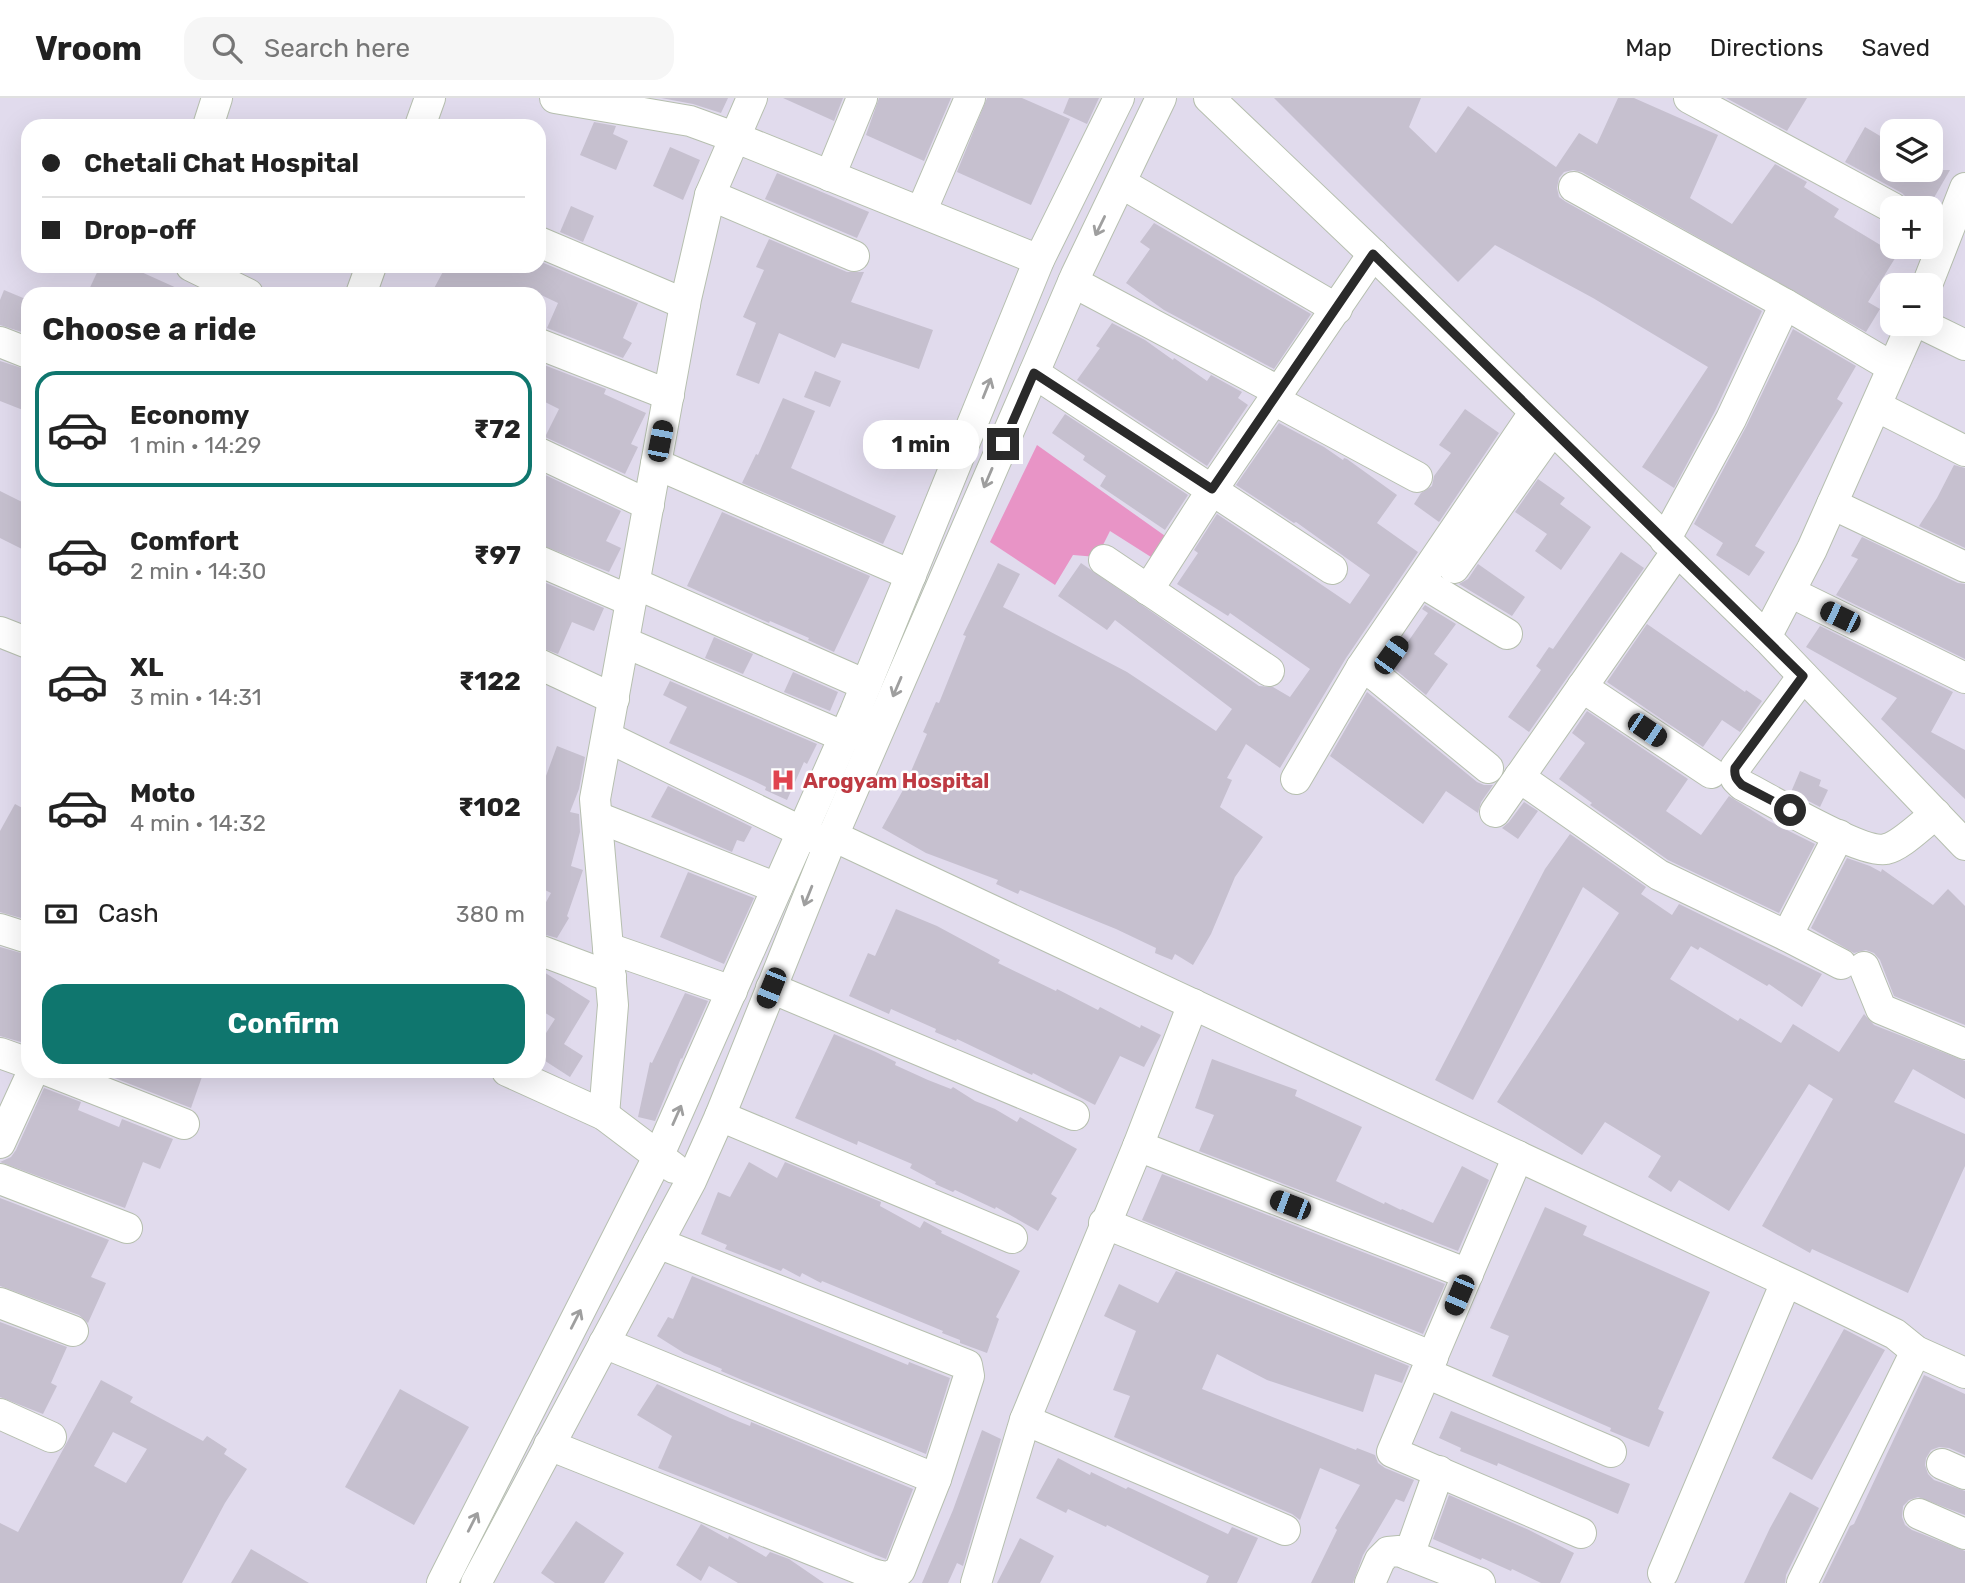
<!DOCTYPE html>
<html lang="en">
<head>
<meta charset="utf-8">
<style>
  :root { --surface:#fff; --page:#f6f6f6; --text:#222; --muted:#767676; --line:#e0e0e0; --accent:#0f766e }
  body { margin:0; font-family:Rubik,sans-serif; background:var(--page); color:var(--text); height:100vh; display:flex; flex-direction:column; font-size:26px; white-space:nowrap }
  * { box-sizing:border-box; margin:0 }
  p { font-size:23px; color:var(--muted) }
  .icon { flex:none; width:38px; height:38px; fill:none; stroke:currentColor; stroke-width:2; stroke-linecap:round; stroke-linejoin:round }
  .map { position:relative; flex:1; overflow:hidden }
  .details { position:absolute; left:21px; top:189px; width:525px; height:791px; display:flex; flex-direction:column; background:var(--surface); border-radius:21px; box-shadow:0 7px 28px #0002 }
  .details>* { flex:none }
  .guide { position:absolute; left:21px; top:21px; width:525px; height:154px; border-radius:21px; box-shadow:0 7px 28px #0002; display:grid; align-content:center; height:154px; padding:0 21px; background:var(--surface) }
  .buttons { position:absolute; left:1880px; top:21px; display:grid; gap:14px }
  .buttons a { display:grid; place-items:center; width:63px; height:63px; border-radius:14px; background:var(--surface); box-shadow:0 7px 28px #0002; font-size:35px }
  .end { position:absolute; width:32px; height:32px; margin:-16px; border:9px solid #2a2a2a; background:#fff; box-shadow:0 0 0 4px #fff }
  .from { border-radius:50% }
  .bubble { position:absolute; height:49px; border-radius:21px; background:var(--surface); box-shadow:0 7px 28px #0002; font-size:23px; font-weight:700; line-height:49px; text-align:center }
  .car { position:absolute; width:21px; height:42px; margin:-21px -10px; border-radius:9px; box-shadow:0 0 5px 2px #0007; background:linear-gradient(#222 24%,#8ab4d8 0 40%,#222 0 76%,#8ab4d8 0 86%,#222 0) }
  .guide b { display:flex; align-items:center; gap:24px; height:66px; font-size:26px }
  .guide b+b { border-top:2px solid var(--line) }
  .guide i { width:18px; height:18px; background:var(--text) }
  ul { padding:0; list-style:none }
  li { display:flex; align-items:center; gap:21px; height:116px; margin:0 14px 10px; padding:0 7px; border:4px solid transparent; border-radius:21px }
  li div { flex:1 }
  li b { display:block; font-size:26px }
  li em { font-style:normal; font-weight:700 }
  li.active { border-color:var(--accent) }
  li>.icon { width:63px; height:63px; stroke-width:1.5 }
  h2 { padding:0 21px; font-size:32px; line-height:84px }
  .pay { display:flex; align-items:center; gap:18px; height:77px; padding:0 21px; font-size:26px }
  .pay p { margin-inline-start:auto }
  .button { display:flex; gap:14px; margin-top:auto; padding:14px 21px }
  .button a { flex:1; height:80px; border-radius:21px; background:var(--accent); color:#fff; font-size:28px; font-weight:700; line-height:80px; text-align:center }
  header { display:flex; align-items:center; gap:42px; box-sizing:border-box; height:98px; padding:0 35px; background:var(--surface); border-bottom:2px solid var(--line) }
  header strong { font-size:33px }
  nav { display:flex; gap:38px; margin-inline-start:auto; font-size:24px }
  .search { width:490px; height:63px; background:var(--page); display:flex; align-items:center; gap:18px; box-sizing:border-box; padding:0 24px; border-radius:21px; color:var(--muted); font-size:26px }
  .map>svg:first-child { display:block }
</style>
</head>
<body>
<header>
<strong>Vroom</strong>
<div class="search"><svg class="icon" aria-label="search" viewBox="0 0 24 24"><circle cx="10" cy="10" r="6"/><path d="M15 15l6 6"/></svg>Search here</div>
<nav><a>Map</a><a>Directions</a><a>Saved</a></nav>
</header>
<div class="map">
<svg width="1965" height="1485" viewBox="0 0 1965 1485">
  <rect width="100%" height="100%" fill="#e1dbed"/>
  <polygon fill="#e894c6" points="1037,347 1168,440 1151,459 1110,433 1097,459 1073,457 1055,487 990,444"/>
  <g fill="#c6c0cf" fill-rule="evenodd">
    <polygon points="661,0 728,0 721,15 693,6"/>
    <polygon points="783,0 843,0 834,23"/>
    <polygon points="879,0 951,0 924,63 866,37"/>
    <polygon points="987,0 1022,0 1070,21 1031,107 957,74"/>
    <polygon points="1069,0 1099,0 1087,26 1063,15"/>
    <polygon points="1274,0 1421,0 1409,29 1436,55 1468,8 1556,69 1579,35 1597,46 1618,0 1634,0 1718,37 1690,100 1732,126 1775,66 1807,84 1804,89 1839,111 1834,119 1897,157 1868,204 1880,211 1866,234 1582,74 1573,72 1564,74 1559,80 1557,90 1559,99 1566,104 1762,213 1715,313 1674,390 1642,369 1708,269 1593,200 1495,147 1458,184"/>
    <polygon points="1726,0 1807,0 1787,33"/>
    <polygon points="594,24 616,28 613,36 628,43 616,72 580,57"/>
    <polygon points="1865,29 1892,45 1892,72 1950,72 1928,110 1910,110 1908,101 1902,95 1845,64"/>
    <polygon points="670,49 700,62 683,102 653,88"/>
    <polygon points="777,75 869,114 857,140 765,101"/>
    <polygon points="571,108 594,118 583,144 560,134"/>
    <polygon points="1154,125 1311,216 1274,271 1164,212 1126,185 1150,151 1140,144"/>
    <polygon points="769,141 847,174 864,174 851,204 933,232 919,271 842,245 835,260 779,235 759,286 736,277 756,225 743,219 764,172 756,169"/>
    <polygon points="539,163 638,205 623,240 632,245 623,260 547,230 558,205 539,196 431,196 446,168 539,168"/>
    <polygon points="100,168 128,168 190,196 87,196"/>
    <polygon points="4,192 28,202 28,236 0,227 0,202"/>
    <polygon points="1112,225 1145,242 1173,262 1174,260 1207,283 1211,277 1242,294 1238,300 1248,307 1207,368 1077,282 1100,250 1096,248"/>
    <polygon points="1793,231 1856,268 1837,301 1843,305 1755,448 1765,454 1749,478 1716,457 1723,445 1694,426 1746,329"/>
    <polygon points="0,263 28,272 28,314 0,303"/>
    <polygon points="539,265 606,291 604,296 646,315 631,346 638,349 625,376 545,339 559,311 539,301"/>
    <polygon points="815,273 841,283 830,309 804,299"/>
    <polygon points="783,300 815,313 791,370 896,418 883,446 742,385 756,356 758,357"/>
    <polygon points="1465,311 1499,335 1439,424 1414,406 1421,395 1432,388 1434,378 1451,355 1439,347"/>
    <polygon points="1065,316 1188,397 1165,432 1100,388 1106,378 1083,362 1085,358 1052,335"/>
    <polygon points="1279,325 1324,349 1343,362 1344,360 1347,361 1397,397 1377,425 1418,454 1346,560 1280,670 1246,646 1227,680 1232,682 1220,709 1263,739 1235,779 1211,836 1193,867 1175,856 1172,862 1155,855 1156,850 1116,831 1020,792 1018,796 996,786 998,782 926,755 882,730 903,692 927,636 923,634 936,604 939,605 966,538 963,537 998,465 1020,476 1003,509 1127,574 1216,633 1232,611 1115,522 1107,532 1058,498 1081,465 1259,588 1273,589 1290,599 1310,571 1230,515 1228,518 1177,486 1198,455 1194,452 1217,416 1350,506 1370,477 1296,424 1294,425 1236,387"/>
    <polygon points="1954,367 1965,370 1965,450 1919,428 1937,400"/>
    <polygon points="539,374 621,413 606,443 621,450 609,474 539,446"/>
    <polygon points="1538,381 1565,400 1560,406 1591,429 1561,472 1535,453 1547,436 1515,414"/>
    <polygon points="0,393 28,407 28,454 0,440"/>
    <polygon points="722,414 870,478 834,554 808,542 809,540 770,523 769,525 687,488"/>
    <polygon points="1862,439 1958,485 1965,486 1965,561 1836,497 1858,461 1851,458"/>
    <polygon points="1621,454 1644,470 1529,634 1508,619 1541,572 1536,568 1549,549 1553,551"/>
    <polygon points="1478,466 1525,499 1512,518 1459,486 1468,481"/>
    <polygon points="539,482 604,510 594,533 572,524 558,556 539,549"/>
    <polygon points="1425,507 1456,526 1434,556 1448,566 1426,597 1391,568 1428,515 1422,511"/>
    <polygon points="1647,526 1745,594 1746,592 1762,603 1740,634 1722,622 1703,649 1607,584"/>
    <polygon points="1820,528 1953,594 1931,634 1965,652 1965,701 1881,621 1897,600 1806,549"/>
    <polygon points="714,539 753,556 743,576 705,560"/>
    <polygon points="793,574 838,594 830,613 784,594"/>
    <polygon points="670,583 817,646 807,666 804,664 787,702 765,692 766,689 754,683 669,645 687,609 663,597"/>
    <polygon points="1367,594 1477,684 1484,687 1493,687 1481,704 1478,715 1446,693 1423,726 1330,658"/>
    <polygon points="1587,613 1688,681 1666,713 1701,737 1729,698 1769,723 1815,746 1779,815 1668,762 1590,707 1592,705 1559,681 1585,645 1572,635"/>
    <polygon points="557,648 585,659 579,691 570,714 579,716 580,734 571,768 583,772 567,818 569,820 557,840 539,835 539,817 551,795 539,789 539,697"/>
    <polygon points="1800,673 1821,682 1819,688 1828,692 1820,709 1791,694"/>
    <polygon points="668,688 752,729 744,744 737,742 732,754 651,719"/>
    <polygon points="1524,704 1538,713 1518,741 1502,730 1509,724"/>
    <polygon points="15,706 28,713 28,822 0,814 0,733"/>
    <polygon points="1570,736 1646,789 1641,796 1672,817 1679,806 1822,876 1802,909 1769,886 1767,888 1700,849 1698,852 1691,848 1670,881 1738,923 1740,920 1781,945 1793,926 1839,954 1864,916 1874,927 1965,963 1965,1001 1913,971 1894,1004 1965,1036 1965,1068 1908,1195 1812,1151 1810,1155 1762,1128 1833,1001 1809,986 1729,1113 1679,1082 1671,1094 1648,1079 1661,1058 1605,1024 1582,1057 1497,1004 1619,815 1583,789 1473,1002 1435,982 1545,771"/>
    <polygon points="1847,760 1870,768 1881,774 1882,771 1933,807 1948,791 1965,808 1965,927 1894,898 1880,862 1874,855 1866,852 1854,855 1811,830"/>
    <polygon points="688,774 754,800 724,866 660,839"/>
    <polygon points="896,811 937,828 1000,862 998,865 1056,893 1057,891 1098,912 1100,909 1140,930 1141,927 1161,937 1144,969 1120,958 1095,1007 1033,975 1032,977 957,941 956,943 935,934 936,931 891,911 889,916 849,898 868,855 875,858"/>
    <polygon points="0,849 28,857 28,946 0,938"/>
    <polygon points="539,871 590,903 564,946 583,958 570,979 539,959 539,946 555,921 539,911"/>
    <polygon points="685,895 708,903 682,961 681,960 655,1023 638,1019 650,964 652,965"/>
    <polygon points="834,936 876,954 896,964 895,967 928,982 951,991 953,989 975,1003 995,1011 1017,1024 1020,1019 1077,1051 1051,1096 1057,1100 1038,1133 996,1109 995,1111 955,1092 953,1094 935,1086 936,1084 910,1070 912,1066 858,1043 857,1047 795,1020"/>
    <polygon points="1212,961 1297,992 1295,998 1362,1029 1336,1083 1384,1106 1385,1104 1401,1112 1402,1111 1433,1125 1462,1068 1489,1082 1458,1153 1199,1053 1214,1017 1195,1010"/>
    <polygon points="97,973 204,973 191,1010"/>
    <polygon points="44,990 81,1004 78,1012 119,1029 122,1021 173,1041 160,1071 143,1064 125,1110 0,1064 11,1059 16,1052"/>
    <polygon points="749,1064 777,1080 785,1064 881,1104 880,1108 920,1130 924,1123 942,1133 941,1135 1020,1173 996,1219 999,1221 987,1255 960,1245 960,1242 942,1235 943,1233 822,1183 821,1185 802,1175 800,1179 783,1170 781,1173 743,1158 725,1151 727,1147 701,1136 718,1094 730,1099"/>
    <polygon points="1162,1076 1445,1186 1423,1236 1142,1122"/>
    <polygon points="0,1100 109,1142 91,1179 106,1185 88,1225 79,1217 0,1188"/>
    <polygon points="1545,1109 1587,1128 1583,1137 1710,1194 1658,1311 1664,1314 1649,1349 1610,1333 1611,1330 1492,1278 1509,1238 1490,1230"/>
    <polygon points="1176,1173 1409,1268 1402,1285 1375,1276 1363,1314 1267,1282 1217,1256 1202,1291 1356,1352 1357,1350 1375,1357 1378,1365 1385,1370 1414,1382 1404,1404 1396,1401 1363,1457 1353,1485 1311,1485 1337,1432 1335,1430 1360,1387 1320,1370 1300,1422 1292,1416 1114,1339 1130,1298 1113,1292 1136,1233 1104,1218 1119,1186 1158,1205"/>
    <polygon points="692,1178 908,1267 909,1264 950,1280 926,1356 742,1282 721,1273 722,1271 684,1255 657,1238 668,1219 673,1221"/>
    <polygon points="0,1224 67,1249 51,1285 57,1288 43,1316 0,1299"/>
    <polygon points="1844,1231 1885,1252 1812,1382 1772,1360"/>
    <polygon points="1924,1277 1965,1296 1965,1357 1949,1350 1939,1349 1931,1352 1926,1360 1925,1367 1928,1376 1934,1382 1965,1393 1965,1417 1918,1399 1909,1402 1903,1408 1902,1419 1905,1427 1912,1432 1965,1453 1965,1485 1822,1485 1850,1428 1854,1426"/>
    <path d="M101 1282 133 1299 130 1304 203 1343 207 1338 227 1351 224 1356 247 1371 225 1405 182 1485H0V1425L18 1434ZM113 1334 147 1351 126 1385 94 1368Z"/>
    <polygon points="657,1286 730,1320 750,1328 751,1324 913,1391 886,1461 658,1370 672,1338 637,1317"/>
    <polygon points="400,1291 469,1329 414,1427 345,1389"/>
    <polygon points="1451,1313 1630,1386 1618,1416 1498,1365 1497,1368 1460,1353 1461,1350 1439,1340"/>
    <polygon points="982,1332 1001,1341 963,1468 957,1465 948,1485 922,1485 953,1412"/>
    <polygon points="1058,1360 1090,1377 1091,1374 1126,1391 1128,1389 1228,1436 1232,1429 1258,1440 1237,1485 1206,1485 1209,1478 1107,1427 1106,1429 1068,1411 1066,1415 1036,1400"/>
    <polygon points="1790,1394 1819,1410 1786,1477 1785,1485 1744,1485 1770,1430"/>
    <polygon points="1449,1397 1529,1432 1574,1455 1560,1485 1541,1485 1512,1471 1511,1473 1482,1460 1481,1462 1433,1441"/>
    <polygon points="576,1423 624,1455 604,1485 555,1485 541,1475"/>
    <polygon points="701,1426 728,1441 729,1438 766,1459 770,1454 789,1461 824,1485 738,1485 709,1468 701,1483 676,1467"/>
    <polygon points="1020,1440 1054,1458 1040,1485 997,1485"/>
    <polygon points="251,1451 309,1485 231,1485"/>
  </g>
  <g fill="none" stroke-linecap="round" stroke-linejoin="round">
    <g stroke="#b6bfaf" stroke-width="32">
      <g id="minor">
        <polyline points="555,0 690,23 734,39 1039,162"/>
        <polyline points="1209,0 1373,156 1766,539 1965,747"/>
        <polyline points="1689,0 1893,110"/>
        <polyline points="208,28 217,0"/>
        <polyline points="420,28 430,0"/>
        <polyline points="830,78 862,0"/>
        <polyline points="1121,85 1337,211"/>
        <polyline points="1574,89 1785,206 1892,269"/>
        <polyline points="710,97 854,158"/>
        <polyline points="921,114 970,0"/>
        <polyline points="539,144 685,206"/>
        <polyline points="191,168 248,196"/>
        <polyline points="1073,184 1280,294"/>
        <polyline points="1927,187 1965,90"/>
        <polyline points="361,196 371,168"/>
        <polyline points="1922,226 1965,247"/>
        <polyline points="0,244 28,255"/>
        <polyline points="539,246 669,297"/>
        <polyline points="1034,275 1332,471"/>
        <polyline points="1274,302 1417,379"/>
        <polyline points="1876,308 1965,353"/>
        <polyline points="539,355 649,407"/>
        <polyline points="656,366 911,477"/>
        <polyline points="1832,406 1965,469"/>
        <polyline points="1665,442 1731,321 1785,206"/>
        <polyline points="1104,462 1269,573"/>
        <polyline points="539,463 631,503"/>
        <polyline points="1454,470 1552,332"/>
        <polyline points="1421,484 1507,536"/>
        <polyline points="634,485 866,587"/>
        <polyline points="1148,492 1212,392 1373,156"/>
        <polyline points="1790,494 1965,580"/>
        <polyline points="0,534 28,545"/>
        <polyline points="1766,539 1812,451 1912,226"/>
        <polyline points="624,544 845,639"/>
        <polyline points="539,566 614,601"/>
        <polyline points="1361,570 1376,578 1488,670"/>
        <path d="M1803 578 1735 670 1736 681 1742 687C1768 700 1862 757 1886 751 1901 748 1923 725 1936 716"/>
        <polyline points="1582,589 1711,675"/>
        <polyline points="607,639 819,742"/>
        <polyline points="1519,679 1659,777 1787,838 1841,866"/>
        <polyline points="1296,681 1361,570 1534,315"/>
        <polyline points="1495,714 1677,453"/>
        <polyline points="597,719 777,790"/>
        <polyline points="833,738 1800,1190 1895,1236 1916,1253 1965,1275"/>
        <polyline points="0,831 28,840"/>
        <polyline points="1787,838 1839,737"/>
        <polyline points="608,850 732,893"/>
        <polyline points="539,852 611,879"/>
        <polyline points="1864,869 1881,911 1965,946"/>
        <polyline points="771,890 1074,1017"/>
        <polyline points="0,955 28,965"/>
        <polyline points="49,973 184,1026"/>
        <polyline points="507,973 604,1017 674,1070"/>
        <polyline points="604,1017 613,907 595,701 686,201 710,97 752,0"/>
        <polyline points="720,1018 1012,1140"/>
        <polyline points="0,1045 33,973"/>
        <polyline points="1138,1048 1468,1176"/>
        <polyline points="1518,1058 1392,1354 1581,1435"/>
        <polyline points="0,1081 127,1130"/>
        <polyline points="1104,1125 1433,1259"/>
        <polyline points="0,1205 73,1233"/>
        <polyline points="604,1245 936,1381"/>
        <polyline points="1426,1275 1611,1354"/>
        <polyline points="0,1316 51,1339"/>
        <polyline points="1025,1322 1285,1432"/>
        <path d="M549 1347 870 1475C882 1479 890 1481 900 1472L936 1381 969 1278 967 1267 658 1145"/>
        <polyline points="1942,1366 1965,1376"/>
        <polyline points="1919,1416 1965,1436"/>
        <polyline points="1409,1457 1439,1373"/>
        <polyline points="1663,1475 1786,1184"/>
        <polyline points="442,1485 658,1059 855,614 1039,162 1119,0"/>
        <polyline points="476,1485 691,1083 720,1018 829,747 1034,275 1076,177 1161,0"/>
        <polyline points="976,1485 1025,1322 1138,1048 1193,906"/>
        <polyline points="1370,1485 1380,1462 1388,1454 1399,1453 1480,1485"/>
        <polyline points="1802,1485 1916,1253"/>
      </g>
    </g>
    <use href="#minor" stroke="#fff" stroke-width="30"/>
  </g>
  <defs><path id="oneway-shaft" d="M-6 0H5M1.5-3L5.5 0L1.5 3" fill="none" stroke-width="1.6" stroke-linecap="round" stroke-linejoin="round" transform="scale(1.75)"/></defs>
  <g stroke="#9f9f9f">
    <use href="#oneway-shaft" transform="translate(1100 128) rotate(116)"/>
    <use href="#oneway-shaft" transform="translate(987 290) rotate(-68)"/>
    <use href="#oneway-shaft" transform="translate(988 380) rotate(113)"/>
    <use href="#oneway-shaft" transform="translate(897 589) rotate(113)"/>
    <use href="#oneway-shaft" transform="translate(808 798) rotate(112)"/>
    <use href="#oneway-shaft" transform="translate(677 1017) rotate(-66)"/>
    <use href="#oneway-shaft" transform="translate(576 1221) rotate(-63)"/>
    <use href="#oneway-shaft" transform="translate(473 1424) rotate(-63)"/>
  </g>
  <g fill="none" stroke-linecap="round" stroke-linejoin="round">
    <path stroke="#2a2a2a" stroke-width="9" d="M1003 346 1034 275 1212 391 1373 156 1803 578 1735 670C1734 678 1736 681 1742 687L1790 712"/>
  </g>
  <defs>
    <g id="hospital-bare" transform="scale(1.89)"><path d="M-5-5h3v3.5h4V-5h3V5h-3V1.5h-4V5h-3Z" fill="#e0444e" stroke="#fff" stroke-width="2.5" paint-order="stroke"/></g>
  </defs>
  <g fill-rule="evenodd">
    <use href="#hospital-bare" x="783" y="682"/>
  </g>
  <g text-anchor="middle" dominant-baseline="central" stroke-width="5" stroke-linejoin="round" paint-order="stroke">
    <g font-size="21" font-weight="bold" fill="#be3a42" stroke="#fff" text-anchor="start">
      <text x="803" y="682">Arogyam Hospital</text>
    </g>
  </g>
</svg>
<div class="buttons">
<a><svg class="icon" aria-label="layers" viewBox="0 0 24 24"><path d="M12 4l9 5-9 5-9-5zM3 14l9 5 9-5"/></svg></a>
<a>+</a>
<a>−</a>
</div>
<i class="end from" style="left:1790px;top:712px"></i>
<i class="end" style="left:1003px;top:346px"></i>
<div class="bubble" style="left:863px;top:322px;width:116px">1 min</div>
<i class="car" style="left:660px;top:343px;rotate:11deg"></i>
<i class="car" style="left:1840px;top:519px;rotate:296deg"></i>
<i class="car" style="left:1391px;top:557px;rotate:36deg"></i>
<i class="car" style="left:1647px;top:632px;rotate:124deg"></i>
<i class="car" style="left:771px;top:890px;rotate:202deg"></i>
<i class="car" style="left:1290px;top:1107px;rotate:291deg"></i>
<i class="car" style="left:1459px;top:1197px;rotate:203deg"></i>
<div class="guide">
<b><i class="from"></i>Chetali Chat Hospital</b>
<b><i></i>Drop-off</b>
</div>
<section class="details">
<h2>Choose a ride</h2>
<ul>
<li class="active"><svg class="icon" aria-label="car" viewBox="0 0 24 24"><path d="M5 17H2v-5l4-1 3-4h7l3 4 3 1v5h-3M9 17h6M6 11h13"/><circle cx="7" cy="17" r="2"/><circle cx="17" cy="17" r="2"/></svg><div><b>Economy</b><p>1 min · 14:29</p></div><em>₹72</em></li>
<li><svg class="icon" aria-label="car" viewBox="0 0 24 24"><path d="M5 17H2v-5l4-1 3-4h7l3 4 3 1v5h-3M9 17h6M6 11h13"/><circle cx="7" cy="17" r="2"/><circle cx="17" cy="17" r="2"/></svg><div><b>Comfort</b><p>2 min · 14:30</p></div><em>₹97</em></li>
<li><svg class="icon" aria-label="car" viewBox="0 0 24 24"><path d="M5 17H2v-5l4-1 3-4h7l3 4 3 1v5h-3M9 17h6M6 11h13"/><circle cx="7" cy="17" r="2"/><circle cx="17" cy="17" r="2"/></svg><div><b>XL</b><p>3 min · 14:31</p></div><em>₹122</em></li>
<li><svg class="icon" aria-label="car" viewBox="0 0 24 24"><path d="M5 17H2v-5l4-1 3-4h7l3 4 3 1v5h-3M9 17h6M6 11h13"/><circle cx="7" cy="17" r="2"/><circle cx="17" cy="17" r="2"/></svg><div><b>Moto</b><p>4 min · 14:32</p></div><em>₹102</em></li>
</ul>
<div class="pay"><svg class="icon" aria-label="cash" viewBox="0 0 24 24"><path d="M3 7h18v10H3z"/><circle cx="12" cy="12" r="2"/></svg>Cash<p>380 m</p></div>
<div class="button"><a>Confirm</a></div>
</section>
</div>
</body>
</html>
